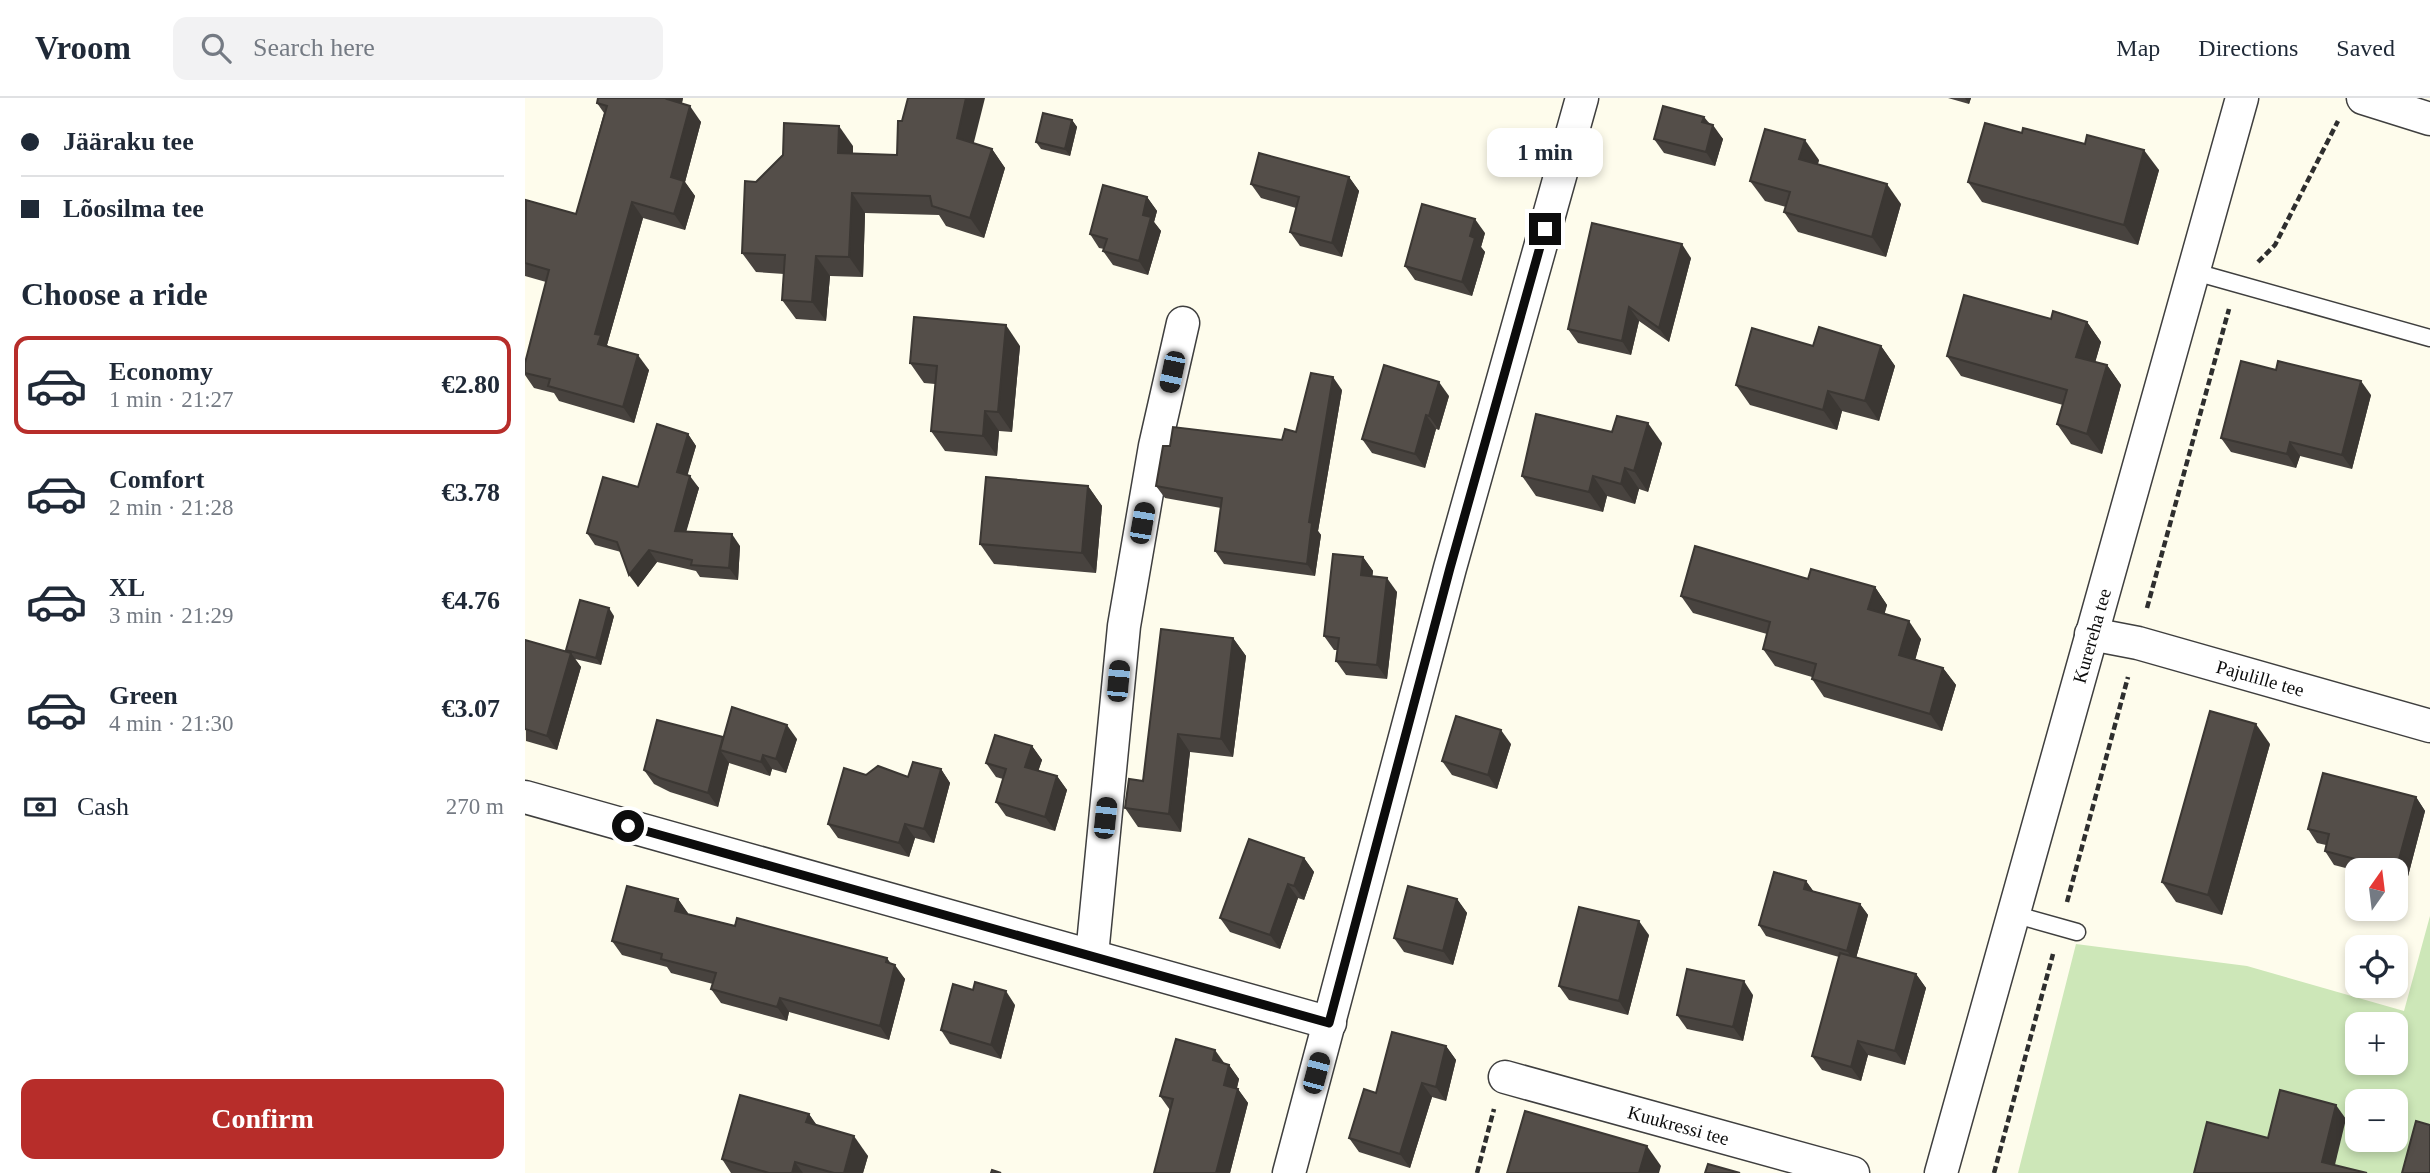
<!DOCTYPE html>
<html lang="en">
<head>
<meta charset="utf-8">
<style>
  :root { --surface:#fff; --page:#f2f2f3; --text:#1f2937; --muted:#747a83; --line:#e0e1e3; --accent:#b72d2a }
  body { margin:0; font-family:"Times New Roman",serif; background:var(--page); color:var(--text); height:100vh; display:flex; flex-direction:column; font-size:26px; white-space:nowrap }
  * { box-sizing:border-box; margin:0 }
  p { font-size:23px; color:var(--muted) }
  .icon { flex:none; width:38px; height:38px; fill:none; stroke:currentColor; stroke-width:2; stroke-linecap:round; stroke-linejoin:round }
  .map { position:relative; flex:1; overflow:hidden }
  .side { display:flex; flex-direction:column; background:var(--surface); width:525px }
  .side>* { flex:none }
  .banner { display:grid; align-content:center; height:154px; padding:0 21px; background:var(--surface) }
  .needle { width:46px; rotate:14deg }
  .controls { position:absolute; left:1820px; top:760px; display:grid; gap:14px }
  .controls a { display:grid; place-items:center; width:63px; height:63px; border-radius:14px; background:var(--surface); box-shadow:0 4px 10px #0003; font-size:35px }
  .end { position:absolute; width:32px; height:32px; margin:-16px; border:9px solid #0c0c0c; background:#fff; box-shadow:0 0 0 4px #fff }
  .from { border-radius:50% }
  .bubble { position:absolute; height:49px; border-radius:14px; background:var(--surface); box-shadow:0 4px 10px #0003; font-size:23px; font-weight:700; line-height:49px; text-align:center }
  .car { position:absolute; width:21px; height:42px; margin:-21px -10px; border-radius:9px; box-shadow:0 0 5px 2px #0007; background:linear-gradient(#222 24%,#8ab4d8 0 40%,#222 0 76%,#8ab4d8 0 86%,#222 0) }
  .banner b { display:flex; align-items:center; gap:24px; height:66px; font-size:26px }
  .banner b+b { border-top:2px solid var(--line) }
  .banner i { width:18px; height:18px; background:var(--text) }
  ul { padding:0; list-style:none }
  li { display:flex; align-items:center; gap:21px; height:98px; margin:0 14px 10px; padding:0 7px; border:4px solid transparent; border-radius:14px }
  li div { flex:1 }
  li b { display:block; font-size:26px }
  li em { font-style:normal; font-weight:700 }
  li.active { border-color:var(--accent) }
  li>.icon { width:63px; height:63px; stroke-width:1.5 }
  h2 { padding:0 21px; font-size:32px; line-height:84px }
  .pay { display:flex; align-items:center; gap:18px; height:77px; padding:0 21px; font-size:26px }
  .pay p { margin-inline-start:auto }
  .primary-button { display:flex; gap:14px; margin-top:auto; padding:14px 21px }
  .primary-button a { flex:1; height:80px; border-radius:14px; background:var(--accent); color:#fff; font-size:28px; font-weight:700; line-height:80px; text-align:center }
  header { display:flex; align-items:center; gap:42px; box-sizing:border-box; height:98px; padding:0 35px; background:var(--surface); border-bottom:2px solid var(--line) }
  header strong { font-size:33px }
  nav { display:flex; gap:38px; margin-inline-start:auto; font-size:24px }
  .search { width:490px; height:63px; background:var(--page); display:flex; align-items:center; gap:18px; box-sizing:border-box; padding:0 24px; border-radius:14px; color:var(--muted); font-size:26px }
  main { display:flex; flex:1; min-height:0 }
  .map>svg:first-child { display:block }
</style>
</head>
<body>
<header>
<strong>Vroom</strong>
<div class="search"><svg class="icon" aria-label="search" viewBox="0 0 24 24"><circle cx="10" cy="10" r="6"/><path d="M15 15l6 6"/></svg>Search here</div>
<nav><a>Map</a><a>Directions</a><a>Saved</a></nav>
</header>
<main>
<section class="side">
<div class="banner">
<b><i class="from"></i>Jääraku tee</b>
<b><i></i>Lõosilma tee</b>
</div>
<h2>Choose a ride</h2>
<ul>
<li class="active"><svg class="icon" aria-label="car" viewBox="0 0 24 24"><path d="M5 17H2v-5l4-1 3-4h7l3 4 3 1v5h-3M9 17h6M6 11h13"/><circle cx="7" cy="17" r="2"/><circle cx="17" cy="17" r="2"/></svg><div><b>Economy</b><p>1 min · 21:27</p></div><em>€2.80</em></li>
<li><svg class="icon" aria-label="car" viewBox="0 0 24 24"><path d="M5 17H2v-5l4-1 3-4h7l3 4 3 1v5h-3M9 17h6M6 11h13"/><circle cx="7" cy="17" r="2"/><circle cx="17" cy="17" r="2"/></svg><div><b>Comfort</b><p>2 min · 21:28</p></div><em>€3.78</em></li>
<li><svg class="icon" aria-label="car" viewBox="0 0 24 24"><path d="M5 17H2v-5l4-1 3-4h7l3 4 3 1v5h-3M9 17h6M6 11h13"/><circle cx="7" cy="17" r="2"/><circle cx="17" cy="17" r="2"/></svg><div><b>XL</b><p>3 min · 21:29</p></div><em>€4.76</em></li>
<li><svg class="icon" aria-label="car" viewBox="0 0 24 24"><path d="M5 17H2v-5l4-1 3-4h7l3 4 3 1v5h-3M9 17h6M6 11h13"/><circle cx="7" cy="17" r="2"/><circle cx="17" cy="17" r="2"/></svg><div><b>Green</b><p>4 min · 21:30</p></div><em>€3.07</em></li>
</ul>
<div class="pay"><svg class="icon" aria-label="cash" viewBox="0 0 24 24"><path d="M3 7h18v10H3z"/><circle cx="12" cy="12" r="2"/></svg>Cash<p>270 m</p></div>
<div class="primary-button"><a>Confirm</a></div>
</section>
<div class="map">
<svg width="1905" height="1075" viewBox="0 0 1905 1075">
  <rect width="100%" height="100%" fill="#fefcec"/>
  <path fill="#cde7b8" fill-rule="evenodd" d="M1905 818V1075H1493L1551 846 1722 868 1879 913ZM1832 926H1871V964H1832ZM1832 1003H1871V1041H1832Z"/>
  <g fill="none" stroke-linecap="round" stroke-linejoin="round">
    <g stroke="#3f3f3f" stroke-width="19">
      <g id="lane">
        <polyline points="1670,174 1905,240"/>
        <polyline points="1488,816 1552,834"/>
      </g>
    </g>
    <g stroke="#3f3f3f" stroke-width="35">
      <g id="street">
        <polyline points="1838,0 1905,21"/>
        <path id="s1" d="M1566 536 1613 545 1905 628"/>
        <polyline points="0,699 805,925"/>
        <polyline points="567,857 599,528 630,348 658,225"/>
        <path id="s2" d="M980 979 1328 1075"/>
        <polyline points="764,1075 925,470 1057,0"/>
        <path id="s3" d="M1416 1075 1717 0"/>
      </g>
    </g>
    <g stroke="#2e2e2e" stroke-width="4.5" stroke-dasharray="7 3.5" stroke-linecap="butt">
      <polyline points="1733,164 1750,147 1813,23"/>
      <polyline points="1622,510 1704,211"/>
      <polyline points="1542,804 1603,579"/>
      <polyline points="952,1075 969,1011"/>
      <polyline points="1469,1075 1528,856"/>
    </g>
    <use href="#lane" stroke="#fff" stroke-width="16"/>
    <use href="#street" stroke="#fff" stroke-width="32"/>
  </g>
  <g fill="#48433f">
    <polygon points="73,0 158,0 157,5 176,24 160,84 170,98 160,132 118,120 82,247 84,249 124,272 109,325 34,303 29,295 9,290 0,277 0,265 21,184 0,178 0,104 51,116 79,15 72,5"/>
    <polygon points="1423,0 1446,0 1444,6"/>
    <polygon points="1179,19 1198,41 1190,68 1139,55 1129,41"/>
    <polygon points="547,22 552,29 545,58 516,51 511,44"/>
    <polygon points="1497,35 1560,46 1634,72 1613,147 1457,104 1443,84"/>
    <polygon points="449,45 467,51 480,70 459,140 421,128 414,117 340,115 338,179 305,178 301,223 271,221 257,202 259,176 231,174 217,155 231,84 328,48 328,56 372,57"/>
    <polygon points="1294,62 1293,66 1376,106 1361,159 1273,134 1259,114 1261,109 1240,103 1225,83"/>
    <polygon points="824,79 834,93 817,159 775,148 765,134 771,110 736,100 726,86"/>
    <polygon points="622,99 632,113 629,124 636,133 623,177 588,167 578,153 579,151 574,150 565,136"/>
    <polygon points="960,135 956,149 960,154 947,198 890,182 880,168"/>
    <polygon points="1166,160 1144,244 1114,223 1106,257 1053,245 1043,231"/>
    <polygon points="1526,221 1562,224 1576,244 1570,264 1582,267 1596,287 1577,356 1546,346 1532,326 1538,307 1436,278 1422,258"/>
    <polygon points="495,248 487,334 474,333 472,358 420,353 406,333 410,286 399,285 385,265"/>
    <polygon points="1288,248 1356,248 1370,268 1354,323 1317,313 1312,332 1225,307 1211,287"/>
    <polygon points="817,292 793,433 796,437 790,478 699,466 690,453 696,410 640,400 631,388 757,342 771,334"/>
    <polygon points="1846,297 1827,371 1775,358 1771,370 1706,354 1696,340"/>
    <polygon points="924,298 914,332 911,331 900,370 847,355 837,341"/>
    <polygon points="163,336 171,348 162,377 174,390 161,433 215,448 213,482 175,479 171,473 132,464 113,489 96,454 70,447 62,435 113,389"/>
    <polygon points="1137,345 1123,394 1114,391 1110,406 1082,398 1078,414 1011,398 997,378"/>
    <polygon points="563,388 577,408 571,475 469,466 455,446"/>
    <polygon points="838,459 848,473 847,479 872,494 862,581 821,577 811,563 813,552 809,552 799,538"/>
    <polygon points="1283,481 1350,489 1362,507 1359,516 1396,541 1390,561 1418,570 1431,587 1417,633 1299,599 1287,581 1287,579 1250,568 1238,551 1242,536 1168,515 1156,498"/>
    <polygon points="89,518 76,567 50,561 56,569 32,652 1,643 0,542 42,554"/>
    <polygon points="708,540 721,558 708,659 665,654 656,734 613,729 600,710"/>
    <polygon points="198,639 199,640 272,641 261,675 247,671 245,678 204,665 193,709 145,694 129,686 119,672"/>
    <polygon points="986,646 972,691 927,677 917,663"/>
    <polygon points="1745,646 1697,817 1651,804 1637,784"/>
    <polygon points="507,648 517,662 513,673 532,678 542,692 530,733 481,718 471,704 478,681 471,679 461,665"/>
    <polygon points="416,671 425,685 409,745 390,740 384,759 313,740 303,726 341,677 383,679"/>
    <polygon points="1891,699 1900,713 1881,786 1871,783 1871,772 1832,772 1832,773 1809,767 1800,753 1801,747 1792,745 1783,731"/>
    <polygon points="779,760 789,774 779,802 773,800 755,851 705,834 695,820"/>
    <polygon points="1281,783 1288,793 1335,806 1343,817 1331,860 1391,876 1401,890 1380,967 1343,957 1336,983 1297,972 1287,958 1314,859 1241,838 1234,827"/>
    <polygon points="153,801 163,816 366,866 380,881 364,942 264,914 262,923 196,905 186,891 188,886 146,875 142,869 97,857 87,843"/>
    <polygon points="932,801 942,815 928,867 879,854 869,840"/>
    <polygon points="1124,837 1103,917 1044,902 1034,888"/>
    <polygon points="1228,897 1218,943 1162,931 1152,917"/>
    <polygon points="490,907 476,961 425,946 416,932"/>
    <polygon points="921,948 931,962 921,1003 907,999 885,1070 834,1054 824,1040 851,995"/>
    <polygon points="700,966 704,967 714,981 712,990 723,1005 705,1075 629,1075 645,1012 635,998"/>
    <polygon points="284,1016 291,1027 343,1058 338,1075 206,1075 197,1061"/>
  </g>
  <g fill="#3b3733">
    <polygon points="143,0 158,0 154,17 142,1"/>
    <polygon points="441,0 460,0 445,60 432,40"/>
    <polygon points="1440,0 1446,0 1444,6"/>
    <polygon points="165,8 176,24 160,84 170,98 160,132 149,116 146,79"/>
    <polygon points="1179,19 1187,31 1188,27 1198,41 1190,68 1181,54 1177,24"/>
    <polygon points="547,22 552,29 545,58 540,51"/>
    <polygon points="314,28 328,48 327,75 313,55"/>
    <polygon points="1280,42 1294,62 1288,81 1274,61"/>
    <polygon points="467,51 480,70 459,140 445,120"/>
    <polygon points="1619,52 1634,72 1613,147 1599,127"/>
    <polygon points="824,79 834,93 817,159 807,145"/>
    <polygon points="1362,86 1376,106 1361,159 1347,139"/>
    <polygon points="327,95 340,115 338,179 324,159"/>
    <polygon points="622,99 632,113 629,124 636,133 623,177 614,163 618,117"/>
    <polygon points="107,104 118,120 82,247 87,253 73,246 70,236"/>
    <polygon points="950,121 960,135 956,149 960,154 947,198 937,184 945,138"/>
    <polygon points="1157,146 1166,160 1144,244 1134,230"/>
    <polygon points="291,158 305,178 301,223 287,204"/>
    <polygon points="1104,209 1114,223 1106,257 1097,243"/>
    <polygon points="1562,224 1576,244 1566,279 1551,259"/>
    <polygon points="481,227 495,248 487,334 473,314"/>
    <polygon points="1356,248 1370,268 1354,323 1340,303"/>
    <polygon points="113,257 124,272 109,325 98,309"/>
    <polygon points="1582,267 1596,287 1577,356 1562,336"/>
    <polygon points="808,279 817,292 793,433 796,437 790,478 782,466 784,424"/>
    <polygon points="1836,283 1846,297 1827,371 1817,357"/>
    <polygon points="914,284 924,298 914,332 904,318"/>
    <polygon points="1303,293 1317,313 1312,332 1298,312"/>
    <polygon points="460,313 474,333 472,358 458,338"/>
    <polygon points="901,317 911,331 900,370 890,356"/>
    <polygon points="1123,325 1137,345 1123,394 1109,373"/>
    <polygon points="163,336 171,348 160,386 152,374"/>
    <polygon points="1765,344 1775,358 1771,370 1762,356"/>
    <polygon points="1100,370 1114,391 1110,406 1096,386"/>
    <polygon points="165,378 174,390 158,445 150,433"/>
    <polygon points="1068,378 1082,398 1078,414 1064,394"/>
    <polygon points="563,388 577,408 571,475 557,455"/>
    <polygon points="207,436 215,448 213,482 204,470"/>
    <polygon points="124,452 132,464 113,489 104,477"/>
    <polygon points="838,459 848,473 846,491 836,477"/>
    <polygon points="862,480 872,494 862,581 852,567"/>
    <polygon points="1350,489 1362,507 1356,529 1343,511"/>
    <polygon points="84,510 89,518 76,567 71,560"/>
    <polygon points="1384,523 1396,541 1387,574 1374,557"/>
    <polygon points="708,540 721,558 708,659 696,641"/>
    <polygon points="46,555 56,569 32,652 22,638"/>
    <polygon points="1418,570 1431,587 1417,633 1405,616"/>
    <polygon points="1731,626 1745,646 1697,817 1683,797"/>
    <polygon points="262,627 272,641 261,675 251,661"/>
    <polygon points="976,632 986,646 972,691 963,677"/>
    <polygon points="653,636 665,654 656,734 644,716"/>
    <polygon points="198,639 208,653 195,652 204,665 193,709 183,695"/>
    <polygon points="507,648 517,662 510,683 500,669"/>
    <polygon points="238,657 247,671 245,678 236,664"/>
    <polygon points="416,671 425,685 409,745 399,731"/>
    <polygon points="532,678 542,692 530,733 520,719"/>
    <polygon points="1891,699 1900,713 1881,786 1871,772"/>
    <polygon points="380,726 390,740 384,759 374,745"/>
    <polygon points="779,760 789,774 779,802 769,788"/>
    <polygon points="1281,783 1289,794 1279,791"/>
    <polygon points="763,786 773,800 755,851 745,837"/>
    <polygon points="153,801 163,815 160,827 150,813"/>
    <polygon points="932,801 942,815 928,867 918,853"/>
    <polygon points="1335,806 1343,817 1330,864 1322,853"/>
    <polygon points="1114,823 1124,837 1103,917 1094,903"/>
    <polygon points="362,860 369,870 370,867 380,881 364,942 355,928"/>
    <polygon points="1391,876 1401,890 1380,967 1370,953"/>
    <polygon points="1219,883 1228,897 1218,943 1208,929"/>
    <polygon points="481,893 490,907 476,961 466,947"/>
    <polygon points="255,900 264,914 262,923 252,909"/>
    <polygon points="1333,943 1343,957 1336,983 1326,969"/>
    <polygon points="921,948 931,962 921,1003 911,989"/>
    <polygon points="690,952 700,966 688,962"/>
    <polygon points="704,967 714,981 709,1001 699,987"/>
    <polygon points="897,985 907,999 885,1070 875,1056"/>
    <polygon points="713,991 723,1005 705,1075 691,1075"/>
    <polygon points="1811,1007 1821,1021 1808,1075 1797,1064"/>
    <polygon points="284,1016 298,1036 281,1024"/>
    <polygon points="329,1038 343,1058 338,1075 319,1075"/>
    <polygon points="1122,1048 1136,1068 1134,1075 1114,1075"/>
    <polygon points="270,1064 278,1075 267,1075"/>
  </g>
  <g fill="#544e49" stroke="#3b3733" stroke-width="2">
    <polygon points="73,0 143,0 142,1 165,8 146,79 159,83 149,116 107,104 70,236 76,237 73,246 113,257 98,309 23,288 25,281 0,275 0,265 24,172 0,165 1,102 51,116 82,8 72,5"/>
    <polygon points="383,0 441,0 432,40 467,51 445,120 407,108 405,98 327,95 324,159 291,158 287,204 257,202 260,157 217,155 220,83 231,84 258,57 259,25 314,28 313,55 372,57 373,23 377,23"/>
    <polygon points="1138,8 1179,19 1177,24 1188,27 1181,54 1129,41"/>
    <polygon points="518,15 547,22 540,51 511,44"/>
    <polygon points="1460,25 1497,35 1498,30 1560,46 1562,37 1619,52 1599,127 1443,84"/>
    <polygon points="1240,31 1280,42 1274,61 1362,86 1347,139 1259,114 1265,94 1225,83"/>
    <polygon points="734,55 824,79 807,145 765,134 774,99 726,86"/>
    <polygon points="578,87 622,99 618,117 626,119 614,163 578,153 582,141 565,136"/>
    <polygon points="897,106 950,121 945,138 950,140 937,184 880,168"/>
    <polygon points="1067,125 1157,146 1134,230 1104,209 1097,243 1043,231"/>
    <polygon points="1439,197 1526,221 1528,213 1562,224 1551,259 1582,267 1562,336 1532,326 1542,292 1422,258"/>
    <polygon points="389,219 481,227 473,314 460,313 458,338 406,333 412,268 385,265"/>
    <polygon points="1294,229 1356,248 1340,303 1303,293 1298,312 1211,287 1227,230 1288,248"/>
    <polygon points="1716,263 1751,272 1753,263 1836,283 1817,357 1765,344 1762,356 1696,340"/>
    <polygon points="859,267 914,284 904,318 901,317 890,356 837,341"/>
    <polygon points="786,275 808,279 784,424 787,425 782,466 690,453 697,400 631,388 638,348 645,348 648,329 757,342 760,331 771,334"/>
    <polygon points="1011,316 1087,334 1092,318 1123,325 1109,373 1100,370 1096,386 1068,378 1064,394 997,378"/>
    <polygon points="132,326 163,336 152,374 165,378 150,433 207,436 204,470 166,467 167,462 124,452 104,477 92,444 62,435 78,379 113,389"/>
    <polygon points="461,379 563,388 557,455 455,446"/>
    <polygon points="1170,448 1283,481 1286,471 1350,489 1343,511 1384,523 1374,557 1418,570 1405,616 1287,581 1291,566 1238,551 1245,524 1156,498"/>
    <polygon points="808,456 838,459 836,477 862,480 852,567 811,563 814,540 799,538"/>
    <polygon points="55,502 84,510 71,560 41,552"/>
    <polygon points="636,531 708,540 696,641 653,636 644,716 600,710 604,681 618,683"/>
    <polygon points="0,542 46,555 22,638 0,631"/>
    <polygon points="207,609 262,627 251,661 238,657 236,664 195,652"/>
    <polygon points="1685,613 1731,626 1683,797 1637,784"/>
    <polygon points="931,618 976,632 963,677 917,663"/>
    <polygon points="132,622 198,639 183,695 135,680 119,672"/>
    <polygon points="470,637 507,648 500,669 532,678 520,719 471,704 481,671 461,665"/>
    <polygon points="388,664 416,671 399,731 380,726 374,745 303,726 319,670 341,677 353,668 383,679"/>
    <polygon points="1798,675 1891,699 1871,772 1800,753 1804,736 1783,731"/>
    <polygon points="724,741 779,760 769,788 763,786 745,837 695,820"/>
    <polygon points="1249,774 1281,783 1279,791 1335,806 1322,853 1234,827"/>
    <polygon points="102,788 153,801 150,813 210,828 212,820 362,860 361,864 370,867 355,928 255,900 252,909 186,891 191,875 136,861 137,856 87,843"/>
    <polygon points="883,788 932,801 918,853 869,840"/>
    <polygon points="1054,809 1114,823 1094,903 1034,888"/>
    <polygon points="1315,855 1391,876 1370,953 1333,943 1326,969 1287,958"/>
    <polygon points="1162,871 1219,883 1208,929 1152,917"/>
    <polygon points="450,884 481,893 466,947 416,932 428,886 448,892"/>
    <polygon points="867,934 921,948 911,989 897,985 875,1056 824,1040 839,991 851,995"/>
    <polygon points="651,941 690,952 688,962 704,967 699,987 713,991 691,1075 629,1075 648,1001 635,998"/>
    <polygon points="1755,992 1811,1007 1797,1064 1842,1075 1669,1075 1682,1024 1743,1040"/>
    <polygon points="215,997 284,1016 281,1024 329,1038 319,1075 309,1075 270,1064 267,1075 244,1075 197,1061"/>
    <polygon points="1000,1013 1122,1048 1114,1075 982,1075"/>
    <polygon points="1891,1023 1905,1027 1905,1075 1877,1075"/>
    <polygon points="1183,1066 1215,1075 1180,1075"/>
    <polygon points="467,1072 476,1075 466,1075"/>
  </g>
  <g fill="none" stroke-linecap="round" stroke-linejoin="round">
    <polyline stroke="#0c0c0c" stroke-width="9" points="103,728 804,925 925,470 1020,131"/>
  </g>
  <g text-anchor="middle" dominant-baseline="central" stroke-width="7" stroke-linejoin="round" paint-order="stroke">
    <g font-size="19" fill="#0c0c0c" stroke="#fff">
      <text stroke="none"><textPath href="#s3" startOffset="558">Kurereha tee</textPath></text>
      <text stroke="none"><textPath href="#s1" startOffset="175">Pajulille tee</textPath></text>
      <text stroke="none"><textPath href="#s2" startOffset="180">Kuukressi tee</textPath></text>
    </g>
  </g>
</svg>
<div class="controls">
<a><svg class="needle" viewBox="-14 -14 28 28"><path d="M0-13l5 13h-10z" fill="#e53935"/><path d="M0 13l5-13h-10z" fill="#747a83"/></svg></a>
<a><svg class="icon" aria-label="locate" viewBox="0 0 24 24"><circle cx="12" cy="12" r="6"/><path d="M12 2v4M12 18v4M2 12h4M18 12h4"/></svg></a>
<a>+</a>
<a>−</a>
</div>
<i class="end from" style="left:103px;top:728px"></i>
<i class="end" style="left:1020px;top:131px"></i>
<div class="bubble" style="left:962px;top:30px;width:116px">1 min</div>
<i class="car" style="left:647px;top:274px;rotate:192deg"></i>
<i class="car" style="left:617px;top:425px;rotate:10deg"></i>
<i class="car" style="left:593px;top:583px;rotate:5deg"></i>
<i class="car" style="left:580px;top:720px;rotate:6deg"></i>
<i class="car" style="left:791px;top:975px;rotate:15deg"></i>
</div>
</main>
</body>
</html>
